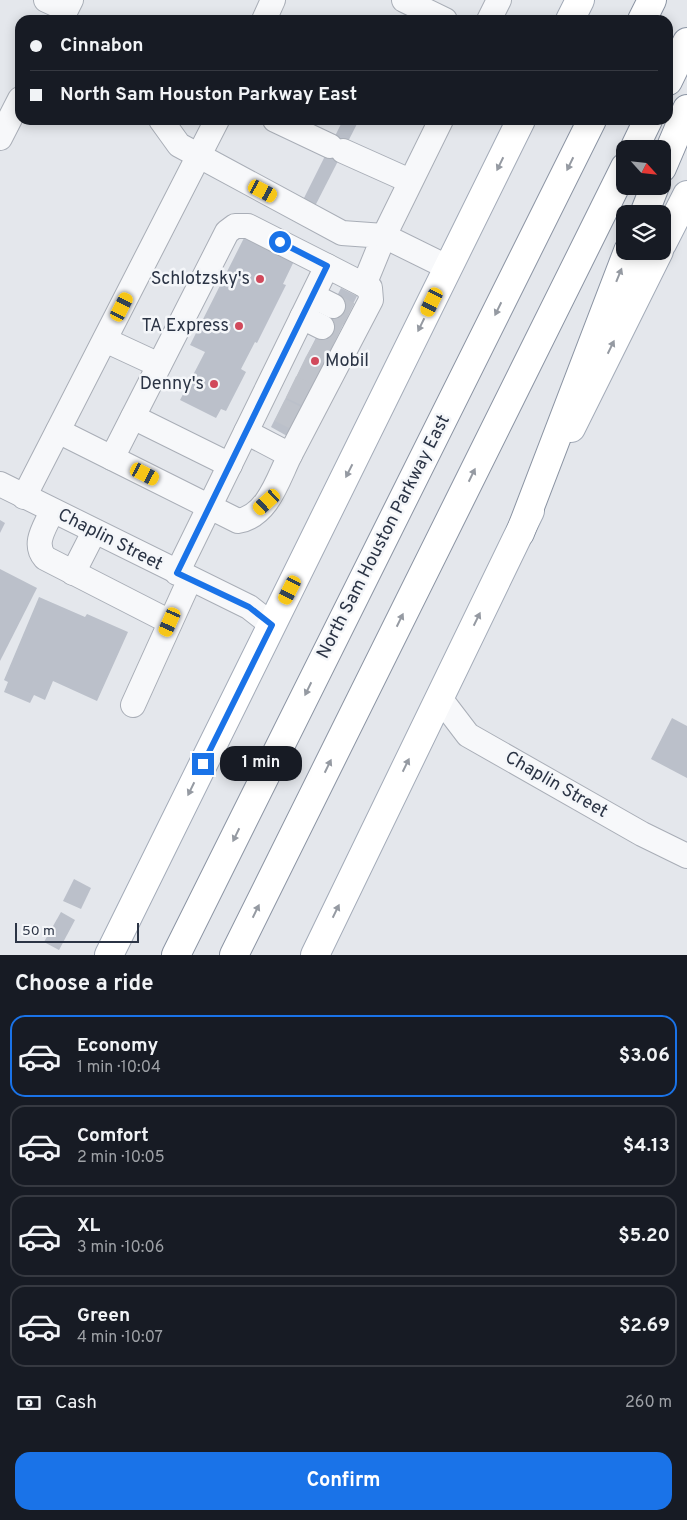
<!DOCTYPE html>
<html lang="en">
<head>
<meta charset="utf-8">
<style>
  :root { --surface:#171b24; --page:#20242c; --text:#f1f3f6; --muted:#9ea1a6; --line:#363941; --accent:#1a73e8 }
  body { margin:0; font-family:Overpass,sans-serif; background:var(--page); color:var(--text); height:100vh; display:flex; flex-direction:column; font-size:19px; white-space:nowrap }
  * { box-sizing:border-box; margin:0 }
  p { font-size:16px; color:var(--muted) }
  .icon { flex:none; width:28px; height:28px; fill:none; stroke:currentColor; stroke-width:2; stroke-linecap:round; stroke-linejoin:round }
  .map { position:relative; height:955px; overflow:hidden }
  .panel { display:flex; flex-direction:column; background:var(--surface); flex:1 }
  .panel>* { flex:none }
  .banner { position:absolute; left:15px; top:15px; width:658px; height:110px; border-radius:15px; box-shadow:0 2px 12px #0003; display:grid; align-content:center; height:110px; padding:0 15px; background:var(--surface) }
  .needle { width:32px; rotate:117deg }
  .buttons { position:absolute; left:616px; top:140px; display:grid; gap:10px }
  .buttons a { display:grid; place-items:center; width:55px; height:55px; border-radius:10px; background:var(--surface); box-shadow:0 2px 12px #0003; font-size:25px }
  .scale { position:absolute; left:15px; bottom:12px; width:124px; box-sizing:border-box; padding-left:5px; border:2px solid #2b3445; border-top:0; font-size:14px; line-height:18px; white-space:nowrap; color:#2b3445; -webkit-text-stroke:4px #f4f6f9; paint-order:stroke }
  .end { position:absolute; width:22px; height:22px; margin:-11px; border:6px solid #1a73e8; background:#fff; box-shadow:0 0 0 2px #fff }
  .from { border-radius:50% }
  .bubble { position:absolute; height:35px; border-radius:15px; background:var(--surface); box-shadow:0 2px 12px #0003; font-size:16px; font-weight:700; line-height:35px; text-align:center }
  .car { position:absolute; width:15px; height:30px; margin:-15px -8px; border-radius:6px; box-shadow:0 0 4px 1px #0007; background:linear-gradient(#f5c518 24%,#345 0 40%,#f5c518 0 76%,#345 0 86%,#f5c518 0) }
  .banner b { display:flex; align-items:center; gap:18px; height:48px; font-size:19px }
  .banner b+b { border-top:1px solid var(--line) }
  .banner i { width:12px; height:12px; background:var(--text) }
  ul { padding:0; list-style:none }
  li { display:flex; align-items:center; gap:15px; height:82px; margin:0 10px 8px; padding:0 5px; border:2px solid var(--line); border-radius:15px }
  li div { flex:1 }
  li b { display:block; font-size:19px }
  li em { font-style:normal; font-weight:700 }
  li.current { border-color:var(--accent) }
  li>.icon { width:45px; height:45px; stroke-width:1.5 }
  h2 { padding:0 15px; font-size:22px; line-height:60px }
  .pay { display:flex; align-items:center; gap:12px; height:55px; padding:0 15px; font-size:19px }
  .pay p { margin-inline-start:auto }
  .button { display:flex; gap:10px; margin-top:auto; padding:10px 15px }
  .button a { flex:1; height:58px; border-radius:15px; background:var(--accent); color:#fff; font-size:20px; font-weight:700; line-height:58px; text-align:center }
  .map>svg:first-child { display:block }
</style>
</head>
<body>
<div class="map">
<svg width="687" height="955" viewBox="0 0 687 955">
  <rect width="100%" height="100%" fill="#e4e7ec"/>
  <g fill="#bbc0ca">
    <polygon points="343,120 359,120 313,210 301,204"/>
    <polygon points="246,234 295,259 283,284 286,285 257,343 255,342 241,369 246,372 226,411 221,409 216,418 180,400 205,352 190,345"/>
    <polygon points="341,288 357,296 287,436 271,427"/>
    <polygon points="0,520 5,523 0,533"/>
    <polygon points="0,569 37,588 0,661"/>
    <polygon points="39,597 85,617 87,614 128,632 97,701 53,681 45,700 34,695 30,703 4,692 8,682 4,680"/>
    <polygon points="672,718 687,726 687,778 651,759"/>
    <polygon points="74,879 91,888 81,909 63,901"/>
    <polygon points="61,912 75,920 59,950 44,942"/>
  </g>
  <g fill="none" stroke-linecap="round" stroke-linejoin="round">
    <g stroke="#bfc3cb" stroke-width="24" stroke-dasharray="24 12" stroke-linecap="butt">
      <polyline points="333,306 349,314"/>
      <polyline points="322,327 338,335"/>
      <polyline points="312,346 328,355"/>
      <polyline points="301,367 318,375"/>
      <polyline points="291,387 308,395"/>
      <polyline points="280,410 296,418"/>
    </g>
    <g stroke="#a9aeb7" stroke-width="26">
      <g id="minor">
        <polyline points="46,0 66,9"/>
        <polyline points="404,0 445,20"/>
        <polyline points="61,20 71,0"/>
        <polyline points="264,20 273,0"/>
        <polyline points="489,20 499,0"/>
        <polyline points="161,120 179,145 342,233 384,236 364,285 327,266 177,573"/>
        <polyline points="275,120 330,146"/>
        <polyline points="441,120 384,236 449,268"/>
        <polyline points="0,138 20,99"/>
        <polyline points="343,151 410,181"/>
        <polyline points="313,296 333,306"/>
        <polyline points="302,317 322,327"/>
        <polyline points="105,340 159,365"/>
        <polyline points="133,417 230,465"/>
        <polyline points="58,431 112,458 227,232 235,226 248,226 327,266"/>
        <polyline points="246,432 290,455 371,300 370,288 364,285"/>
        <path d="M112 458 238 521C268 516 278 479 290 455"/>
        <polyline points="0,484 249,607 272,625"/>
        <polyline points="24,497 217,120"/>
        <path d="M52 511C46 526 32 543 45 558L170 622"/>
        <polyline points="73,573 94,532"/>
        <polyline points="439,697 468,735 642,834 687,856"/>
        <polyline points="133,705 190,579"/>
      </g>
    </g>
    <g stroke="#a3abb8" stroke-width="30">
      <g id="major">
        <polyline points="570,20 580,0"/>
        <polyline points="662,244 687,195"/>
        <polyline points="571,428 659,251"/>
        <polyline points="109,955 521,120"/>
        <polyline points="315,955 530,511"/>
      </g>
    </g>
    <g stroke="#8b94a3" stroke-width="30">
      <g id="highway">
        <polyline points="642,20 652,0"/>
        <polyline points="668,81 687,42"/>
        <polyline points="634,149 648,120"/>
        <polyline points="662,168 687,109"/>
        <polyline points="644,214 655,186"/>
        <polyline points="520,533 628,251"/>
        <polyline points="176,955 592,120"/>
        <polyline points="234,955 625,167"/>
      </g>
    </g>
    <use href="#minor" stroke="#f7f8fa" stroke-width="24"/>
    <use href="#major" stroke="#fff" stroke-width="28"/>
    <use href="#highway" stroke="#fff" stroke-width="28"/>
  </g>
  <defs><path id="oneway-solid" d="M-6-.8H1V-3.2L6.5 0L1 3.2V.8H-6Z" transform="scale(1.25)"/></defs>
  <g fill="#959aa2">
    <use href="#oneway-solid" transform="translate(500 164) rotate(116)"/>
    <use href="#oneway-solid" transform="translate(570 164) rotate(116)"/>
    <use href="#oneway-solid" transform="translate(619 275) rotate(-68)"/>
    <use href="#oneway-solid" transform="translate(498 309) rotate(116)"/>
    <use href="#oneway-solid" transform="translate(421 325) rotate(116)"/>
    <use href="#oneway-solid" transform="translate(611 347) rotate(-64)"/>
    <use href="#oneway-solid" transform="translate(349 471) rotate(117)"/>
    <use href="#oneway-solid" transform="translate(472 475) rotate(-64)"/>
    <use href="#oneway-solid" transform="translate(477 619) rotate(-64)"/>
    <use href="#oneway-solid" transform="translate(400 620) rotate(-64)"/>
    <use href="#oneway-solid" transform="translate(308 689) rotate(116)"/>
    <use href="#oneway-solid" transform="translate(406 765) rotate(-64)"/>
    <use href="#oneway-solid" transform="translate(328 766) rotate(-64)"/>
    <use href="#oneway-solid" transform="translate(191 789) rotate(116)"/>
    <use href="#oneway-solid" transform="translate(236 835) rotate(116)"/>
    <use href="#oneway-solid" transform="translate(256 911) rotate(-64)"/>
    <use href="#oneway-solid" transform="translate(336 911) rotate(-64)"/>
  </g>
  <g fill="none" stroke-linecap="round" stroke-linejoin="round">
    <polyline stroke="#1a73e8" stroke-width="6" points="203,764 272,625 249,607 177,573 327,266 280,242"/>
  </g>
  <g fill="#d1495b" stroke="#f4f6f9" stroke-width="2">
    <circle cx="260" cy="279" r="5"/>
    <circle cx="239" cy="326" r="5"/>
    <circle cx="315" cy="361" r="5"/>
    <circle cx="214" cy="384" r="5"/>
  </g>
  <g text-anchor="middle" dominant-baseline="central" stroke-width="5" stroke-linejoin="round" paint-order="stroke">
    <g font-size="18" fill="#2b3445" stroke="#f4f6f9" text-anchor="end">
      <text x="250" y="279">Schlotzsky's</text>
      <text x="229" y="326">TA Express</text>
      <text x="325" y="361" text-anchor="start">Mobil</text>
      <text x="204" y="384">Denny's</text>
    </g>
    <g font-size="18" fill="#2b3445" stroke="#f4f6f9">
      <text transform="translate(384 537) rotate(-63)">North Sam Houston Parkway East</text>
      <text transform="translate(110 540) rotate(27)">Chaplin Street</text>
      <text transform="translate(556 785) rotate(30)">Chaplin Street</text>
    </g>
  </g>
</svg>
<div class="buttons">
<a><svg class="needle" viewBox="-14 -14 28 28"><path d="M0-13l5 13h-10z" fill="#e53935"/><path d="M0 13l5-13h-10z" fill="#9ea1a6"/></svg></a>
<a><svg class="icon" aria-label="layers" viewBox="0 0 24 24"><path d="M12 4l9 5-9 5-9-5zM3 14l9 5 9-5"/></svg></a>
</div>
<div class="scale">50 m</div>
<i class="end from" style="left:280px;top:242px"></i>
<i class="end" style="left:203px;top:764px"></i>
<div class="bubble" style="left:220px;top:746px;width:82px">1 min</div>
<i class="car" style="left:263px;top:191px;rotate:118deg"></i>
<i class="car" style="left:432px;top:302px;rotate:206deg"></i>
<i class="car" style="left:122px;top:307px;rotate:27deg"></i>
<i class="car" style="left:145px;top:474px;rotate:117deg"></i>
<i class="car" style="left:267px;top:502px;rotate:228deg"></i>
<i class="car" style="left:290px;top:590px;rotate:207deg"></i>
<i class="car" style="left:170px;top:622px;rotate:204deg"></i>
<div class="banner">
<b><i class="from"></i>Cinnabon</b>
<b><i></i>North Sam Houston Parkway East</b>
</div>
</div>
<section class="panel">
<h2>Choose a ride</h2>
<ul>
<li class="current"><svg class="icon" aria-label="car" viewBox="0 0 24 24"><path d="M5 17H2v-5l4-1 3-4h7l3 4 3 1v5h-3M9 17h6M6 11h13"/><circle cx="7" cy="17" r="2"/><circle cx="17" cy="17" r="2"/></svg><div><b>Economy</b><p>1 min · 10:04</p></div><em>$3.06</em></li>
<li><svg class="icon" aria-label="car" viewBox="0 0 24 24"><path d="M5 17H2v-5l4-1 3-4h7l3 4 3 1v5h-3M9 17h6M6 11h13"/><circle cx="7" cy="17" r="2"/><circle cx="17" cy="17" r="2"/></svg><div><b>Comfort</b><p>2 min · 10:05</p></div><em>$4.13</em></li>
<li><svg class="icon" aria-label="car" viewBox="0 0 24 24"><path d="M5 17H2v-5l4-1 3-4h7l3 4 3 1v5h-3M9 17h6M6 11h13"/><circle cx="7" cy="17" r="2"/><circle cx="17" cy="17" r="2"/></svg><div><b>XL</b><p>3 min · 10:06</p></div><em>$5.20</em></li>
<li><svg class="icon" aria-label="car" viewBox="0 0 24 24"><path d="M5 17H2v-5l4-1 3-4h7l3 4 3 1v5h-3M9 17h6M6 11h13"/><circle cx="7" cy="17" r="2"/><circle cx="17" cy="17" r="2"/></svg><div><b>Green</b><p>4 min · 10:07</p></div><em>$2.69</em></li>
</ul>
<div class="pay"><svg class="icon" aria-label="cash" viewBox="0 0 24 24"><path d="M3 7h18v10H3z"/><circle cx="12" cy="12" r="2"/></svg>Cash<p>260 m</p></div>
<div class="button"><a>Confirm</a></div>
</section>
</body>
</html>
